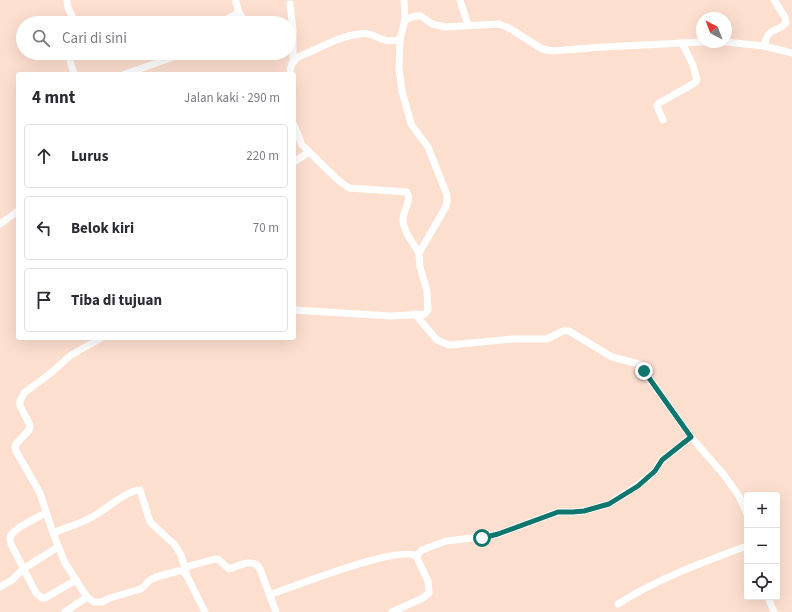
<!DOCTYPE html>
<html lang="id">
<head>
<meta charset="utf-8">
<style>
	:root { --surface:#fff; --page:#f7f7f7; --text:#2b2b33; --muted:#7c7c81; --line:#e1e1e2 }
	body { margin:0; font-family:"Source Sans 3",sans-serif; background:var(--page); color:var(--text) }
	.controls { position:absolute; right:12px; bottom:12px; display:grid; overflow:hidden; border-radius:4px; box-shadow:0 4px 16px #0002 }
	.controls button { width:36px; height:36px; display:grid; place-items:center; padding:0; border:0; border-bottom:1px solid var(--line); background:var(--surface); color:var(--text); font:20px sans-serif }
	.compass { position:absolute; left:696px; top:12px; width:36px; height:36px; border-radius:50%; background:var(--surface); box-shadow:0 4px 16px #0002; rotate:318deg }
	.stop { position:absolute; width:12px; height:12px; margin:-9px; border:3px solid #0f766e; border-radius:50%; background:#fff }
	.stop.end { background:#0f766e; border-color:#fff; box-shadow:0 1px 4px #0008 }
	.list { margin:0; padding:0; list-style:none }
	h2 { display:flex; justify-content:space-between; align-items:center; height:52px; margin:0; padding:0 16px; font-size:17px }
	h2 small { font-size:13px; font-weight:400; color:var(--muted) }
	.list li { display:grid; grid-template-columns:26px 1fr auto; gap:12px; align-items:center; box-sizing:border-box; height:64px; margin:0 8px 8px; padding:0 8px; border:1px solid var(--line); border-radius:4px }
	.list b { display:block; font-size:15px; white-space:nowrap }
	.list em { font-size:13px; font-style:normal; color:var(--muted) }
	.icon { flex:none; width:22px; height:22px; fill:none; stroke:currentColor; stroke-width:2; stroke-linecap:round; stroke-linejoin:round }
	.map { position:relative; flex:none; width:792px; height:612px; overflow:hidden }
	.search { position:absolute; background:var(--surface); box-shadow:0 4px 16px #0002; left:16px; top:16px; width:280px; height:44px; display:flex; align-items:center; gap:10px; box-sizing:border-box; padding:0 14px; border-radius:22px; color:var(--muted); font-size:15px }
	.panel { position:absolute; background:var(--surface); box-shadow:0 4px 16px #0002; left:16px; top:72px; width:280px; height:268px; border-radius:4px }
	.map>svg:first-child { display:block }
	.lines { fill:none; stroke-linecap:round; stroke-linejoin:round }
	.street { stroke:#fff; stroke-width:7 }
	.route { stroke:#0f766e; stroke-width:5 }
</style>
</head>
<body>
<div class="map">
<svg width="792" height="612" viewBox="0 0 792 612">
	<rect width="100%" height="100%" fill="#fddfcf"/>
	<g class="lines">
		<g class="street">
			<polyline points="67,0 68,8 76,23"/>
			<polyline points="460,0 468,25"/>
			<polyline points="236,2 239,13 246,23"/>
			<polyline points="290,4 293,30 293,62"/>
			<polyline points="405,20 415,16 421,16 432,24 446,27 499,24 509,28 542,49 553,51 602,47 704,42"/>
			<polyline points="219,23 239,13"/>
			<polyline points="726,42 764,46 792,53"/>
			<path d="M764,46C769,25 774,35 786,23L785,17L774,0"/>
			<polyline points="68,53 74,74"/>
			<polyline points="125,74 185,53"/>
			<path d="M290,74C290,66 292,62 298,57C317,50 339,36 359,34C378,31 380,46 400,39"/>
			<polyline points="663,120 658,109 657,105 659,103 693,84 697,80 693,65 682,43"/>
			<path d="M294,125L302,145L338,180L349,188L407,192C412,201 403,210 403,219C403,231 413,243 419,253"/>
			<polyline points="294,162 309,152"/>
			<polyline points="0,224 18,211"/>
			<polyline points="294,310 391,316 425,314 428,310 427,291 420,267 419,253 444,210 447,203 447,195 428,147 411,124 402,91 399,68 400,39 405,20 404,0"/>
			<polyline points="415,314 437,340 449,345 513,339 547,339 563,331 569,331 612,357 639,364 691,437 724,475 739,496 745,509 747,515"/>
			<polyline points="101,338 71,355 52,372 24,393 20,401 20,406 30,425 29,430 16,444 15,447 16,451 40,493 53,533 65,563 87,597 94,602 102,602 110,598 141,589 150,580 156,577 178,571 183,571 187,576 205,612"/>
			<path d="M46,513C37,518 17,526 11,535C9,538 10,541 11,544L36,593L42,598H45L76,580"/>
			<path d="M53,533C64,528 77,525 88,519C104,512 124,491 140,490L150,522L175,545L181,555L187,576"/>
			<path d="M186,567L215,559H218L229,569C238,566 254,557 260,569L276,612"/>
			<polyline points="0,587 12,580 23,569 58,547"/>
			<path d="M269,595C293,587 398,545 416,556"/>
			<polyline points="768,597 774,612"/>
			<path d="M618,604C657,579 703,562 747,546"/>
			<polyline points="65,612 87,597"/>
			<polyline points="392,612 423,598 429,593 428,581 416,556 422,550 446,541 482,537 498,534 558,512 573,512 584,511 609,504 638,485 655,471 662,460 691,437"/>
		</g>
	</g>
	<g class="lines">
		<polyline class="route" points="482,538 498,534 558,512 573,512 584,511 609,504 638,486 655,471 662,460 691,437 644,371"/>
	</g>
</svg>
<div class="controls">
<button>+</button>
<button>−</button>
<button><svg class="icon" aria-label="locate" viewBox="0 0 24 24"><circle cx="12" cy="12" r="6"/><path d="M12 2v4M12 18v4M2 12h4M18 12h4"/></svg></button>
</div>
<svg class="compass" viewBox="-18 -18 36 36"><path d="M0-13l5 13h-10z" fill="#e53935"/><path d="M0 13l5-13h-10z" fill="#7c7c81"/></svg>
<div class="stop" style="left:482px;top:538px"></div>
<div class="stop end" style="left:644px;top:371px"></div>
<div class="search"><svg class="icon" aria-label="search" viewBox="0 0 24 24"><circle cx="10" cy="10" r="6"/><path d="M15 15l6 6"/></svg>Cari di sini</div>
<section class="panel">
<h2>4 mnt<small>Jalan kaki · 290 m</small></h2>
<ul class="list">
<li><svg class="icon" aria-label="ahead" viewBox="0 0 24 24"><path d="M12 20V5M6 11l6-6 6 6"/></svg><div><b>Lurus</b></div><em>220 m</em></li>
<li><svg class="icon" aria-label="left" viewBox="0 0 24 24"><path d="M17 20v-9H6M10 6l-5 5 5 5"/></svg><div><b>Belok kiri</b></div><em>70 m</em></li>
<li><svg class="icon" aria-label="arrive" viewBox="0 0 24 24"><path d="M6 21V4h12l-3 4 3 4H6"/></svg><div><b>Tiba di tujuan</b></div></li>
</ul>
</section>
</div>
</body>
</html>
